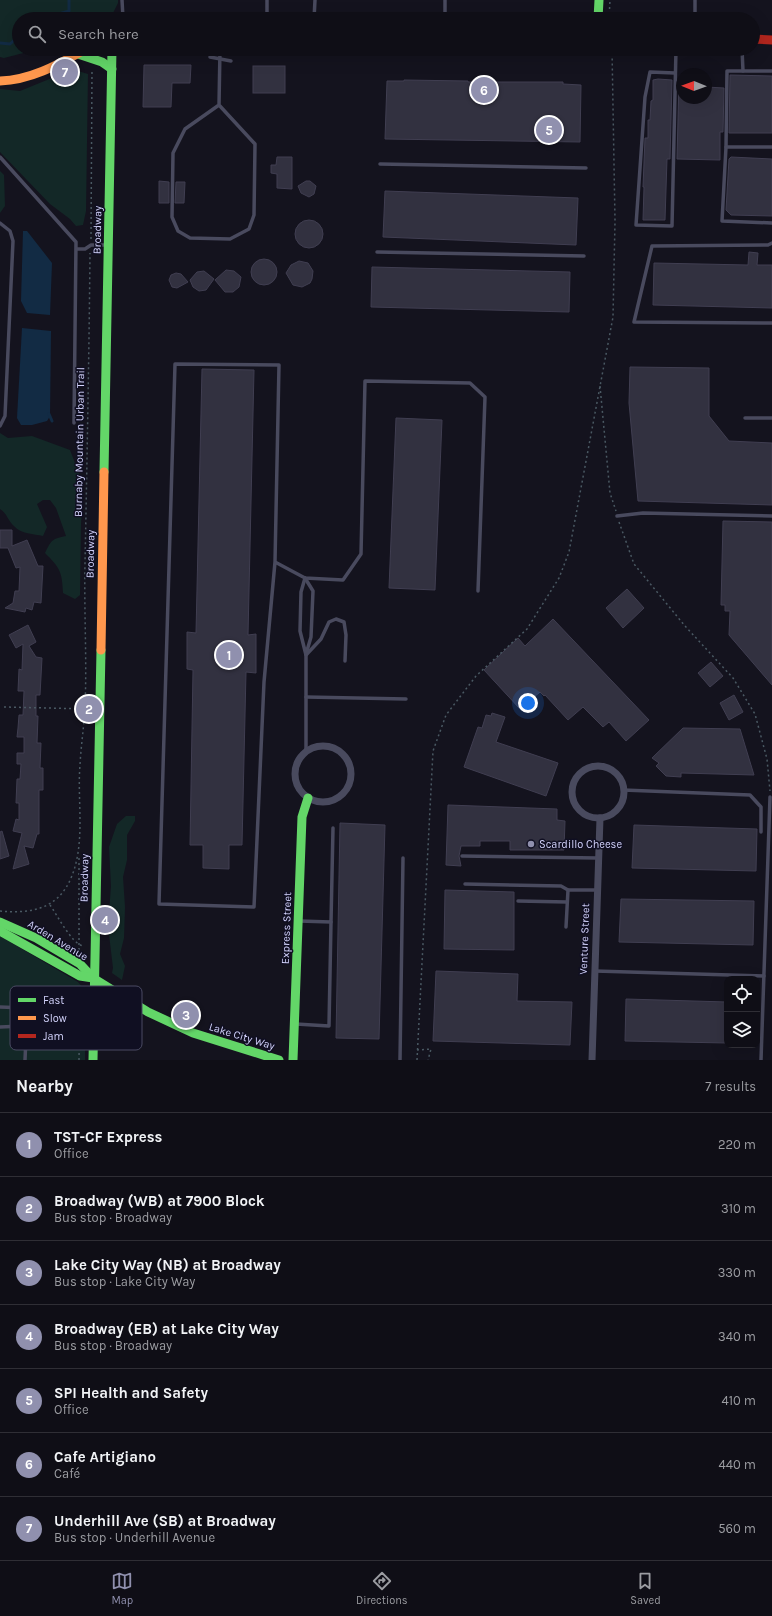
<!DOCTYPE html>
<html lang="en">
<head>
<meta charset="utf-8">
<style>
	:root { --surface:#0f0e16; --page:#18171f; --text:#f1f3f6; --muted:#9b9ca1; --line:#2f2e35; --accent:#9090ae }
	body { margin:0; font-family:Karla,sans-serif; background:var(--page); color:var(--text) }
	.controls { position:absolute; right:12px; bottom:12px; display:grid; overflow:hidden; border-radius:8px; box-shadow:0 4px 16px #0002 }
	.controls button { width:36px; height:36px; display:grid; place-items:center; padding:0; border:0; border-bottom:1px solid var(--line); background:var(--surface); color:var(--text); font:20px sans-serif }
	.compass { position:absolute; left:676px; top:68px; width:36px; height:36px; border-radius:50%; background:var(--surface); box-shadow:0 4px 16px #0002; rotate:271deg }
	.you { position:absolute; left:528px; top:703px; width:14px; height:14px; margin:-10px; border:3px solid #fff; border-radius:50%; background:#1a73e8; box-shadow:0 0 0 6px #1a73e833 }
	.badge { display:grid; place-items:center; width:26px; height:26px; border-radius:50%; background:var(--accent); color:#fff; font-size:13px; font-weight:700 }
	.pin { position:absolute; translate:-50% -50%; border:2px solid #fff; box-shadow:0 1px 4px #0006 }
	.list { margin:0; padding:0; list-style:none }
	h2 { display:flex; justify-content:space-between; align-items:center; height:52px; margin:0; padding:0 16px; font-size:17px }
	h2 small { font-size:13px; font-weight:400; color:var(--muted) }
	.list li { display:grid; grid-template-columns:26px 1fr auto; gap:12px; align-items:center; box-sizing:border-box; height:64px; padding:0 16px; border-top:1px solid var(--line) }
	.list b { display:block; font-size:15px; white-space:nowrap }
	.list p { margin:0; font-size:13px; white-space:nowrap; color:var(--muted) }
	.list em { font-size:13px; font-style:normal; color:var(--muted) }
	.icon { flex:none; width:22px; height:22px; fill:none; stroke:currentColor; stroke-width:2; stroke-linecap:round; stroke-linejoin:round }
	.map { position:relative; flex:none; width:772px; height:1060px; overflow:hidden }
	.search { position:absolute; background:var(--surface); box-shadow:0 4px 16px #0002; left:12px; right:12px; top:12px; height:44px; display:flex; align-items:center; gap:10px; box-sizing:border-box; padding:0 14px; border-radius:22px; color:var(--muted); font-size:15px }
	.sheet { height:500px; background:var(--surface) }
	nav { display:flex; justify-content:space-around; align-items:center; box-sizing:border-box; height:56px; border-top:1px solid var(--line); background:var(--surface); font-size:11px; color:var(--muted) }
	nav a { display:grid; justify-items:center; gap:2px }
	nav .on { color:var(--accent) }
	.map>svg:first-child { display:block }
	.green { fill:#132827 }
	.water { fill:#122b44 }
	.lines { fill:none; stroke-linecap:round; stroke-linejoin:round }
	.stream { stroke:#122b44; stroke-width:3 }
	.building { fill:#323140; stroke:#403e51 }
	.path { stroke:#4a5963; stroke-width:1.5; stroke-dasharray:2 3; stroke-linecap:butt }
	.lane { stroke:#494a5e; stroke-width:3.5 }
	.street { stroke:#494a5e; stroke-width:7 }
	.fast { stroke:#63d668; stroke-width:9 }
	.slow { stroke:#ff974d; stroke-width:9 }
	.jam { stroke:#b3261e; stroke-width:9 }
	.poi-dot { fill:#9090ae; stroke:#100f22; stroke-width:1.5 }
	.labels { text-anchor:middle; stroke-width:3; stroke-linejoin:round; paint-order:stroke }
	.street-label { font-size:11px; fill:#d3d3fc; stroke:#100f22 }
	.poi-label { font-size:11px; fill:#d3d3fc; stroke:#100f22; text-anchor:start }
	.key { fill:#100f22; stroke:#4a4a63; stroke-width:1 }
	.key-label { font-size:11px; fill:#d3d3fc }
</style>
</head>
<body>
<div class="map">
<svg width="772" height="1060" viewBox="0 0 772 1060">
	<rect width="100%" height="100%" fill="#14131e"/>
	<g class="green">
		<polygon points="0,0 118,0 118,3 110,19 19,19 19,49 39,49 4,58 0,57"/>
		<polygon points="69,71 78,71 88,74 86,211 83,225 76,226 70,219 50,204 0,152 0,89 20,91"/>
		<polygon points="0,171 4,175 5,206 0,213"/>
		<path d="M0,433L8,438L32,436L70,450L83,484L81,525L80,595L75,599L63,593C62,571 60,568 45,553C52,539 52,539 66,536L56,508L50,500H43L37,504L47,527L43,536C34,534 21,534 14,526C8,521 7,513 0,509Z"/>
		<polygon points="126,816 135,816 135,821 127,835 127,860 123,877 125,907 124,938 120,954 125,966 122,980 112,973 113,968 108,926 111,886 109,847 117,824"/>
		<polygon points="0,936 78,982 83,988 85,995 85,1060 0,1060"/>
	</g>
	<g class="water">
		<polygon points="23,231 27,231 52,263 50,315 27,313 21,301"/>
		<polygon points="22,328 51,331 50,416 47,421 32,425 21,425 17,418"/>
	</g>
	<g class="lines">
		<g class="stream">
			<polyline points="49,19 49,17 69,11 69,0"/>
			<polyline points="0,43 10,44 19,36"/>
			<polyline points="49,414 52,421"/>
		</g>
	</g>
	<g class="building">
		<polygon points="144,65 191,65 190,83 172,83 171,107 143,107"/>
		<rect x="253" y="66" width="32" height="27"/>
		<polygon points="730,75 772,76 772,133 729,133"/>
		<polygon points="658,79 672,80 670,159 667,159 665,220 643,220 644,187 643,187 645,138 648,138 648,120 650,120 651,101 653,100 653,80"/>
		<polygon points="404,80 468,81 468,82 563,82 563,84 581,85 580,142 385,139 387,81 404,81"/>
		<polygon points="679,80 682,80 682,98 706,98 706,87 724,88 723,132 720,132 720,160 677,159"/>
		<polygon points="277,157 292,157 292,189 277,188 277,174 271,173 271,165 276,165"/>
		<polygon points="731,157 772,159 772,216 731,215 726,210 729,159"/>
		<polygon points="159,181 169,182 169,203 159,203"/>
		<polygon points="306,181 310,181 316,186 314,194 309,197 301,193 298,186"/>
		<polygon points="176,182 185,182 184,203 175,203"/>
		<polygon points="385,191 578,198 576,245 383,237"/>
		<circle cx="309" cy="234" r="14"/>
		<polygon points="749,252 758,253 757,265 772,265 772,308 653,305 654,263 748,265"/>
		<circle cx="264" cy="272" r="13"/>
		<polygon points="299,261 308,263 313,271 312,279 310,283 302,287 293,285 286,273 291,265"/>
		<polygon points="372,267 570,272 569,312 371,307"/>
		<polygon points="226,270 234,271 241,277 239,287 233,292 225,292 215,280"/>
		<polygon points="204,271 214,279 206,290 199,291 193,287 190,280 197,272"/>
		<polygon points="176,273 181,274 188,282 177,288 172,287 169,280 171,275"/>
		<polygon points="630,367 709,368 709,416 729,441 772,443 772,505 638,501 629,403"/>
		<polygon points="202,369 254,370 248,635 256,634 256,673 246,672 242,845 229,845 229,869 203,868 203,845 190,845 193,670 187,669 187,632 196,633"/>
		<polygon points="396,418 442,420 435,590 389,588"/>
		<polygon points="723,521 772,522 772,685 729,635 730,611 725,611 725,605 721,605"/>
		<polygon points="0,530 12,530 12,546 27,540 38,566 43,566 41,603 34,602 32,610 26,608 25,612 5,608 13,603 15,591 19,591 20,567 16,568 8,548 0,548"/>
		<polygon points="627,589 644,608 623,628 606,608"/>
		<polygon points="553,619 649,720 626,741 609,722 603,727 583,707 568,720 545,695 544,696 540,692 520,709 484,670 518,638 525,646"/>
		<polygon points="28,625 36,642 29,646 36,657 42,658 40,695 36,695 36,716 38,716 37,743 41,743 40,768 43,768 43,790 39,790 39,834 37,834 33,848 24,846 29,864 13,869 22,833 13,831 16,819 19,820 19,803 16,803 17,779 20,779 21,764 17,764 17,753 24,753 24,737 17,737 18,728 19,715 23,715 24,691 18,691 19,669 22,670 23,644 16,648 9,635"/>
		<polygon points="711,662 723,676 710,687 698,673"/>
		<polygon points="734,695 743,712 729,720 720,703"/>
		<polygon points="492,713 505,717 496,742 558,763 546,796 464,767 478,727 482,728 486,715 491,716"/>
		<polygon points="683,728 740,729 754,775 681,773 681,777 666,776 656,766 659,763 652,758"/>
		<polygon points="448,805 557,809 557,820 565,821 564,850 510,850 510,841 480,841 480,846 461,846 459,856 461,866 446,865"/>
		<polygon points="340,823 385,825 379,1039 336,1038"/>
		<polygon points="634,825 757,829 756,871 632,868"/>
		<polygon points="2,831 9,856 0,859 0,832"/>
		<polygon points="445,890 514,892 514,950 444,949"/>
		<polygon points="621,899 754,901 753,945 619,942"/>
		<polygon points="436,971 518,974 517,1001 572,1002 570,1045 433,1041"/>
		<polygon points="626,999 727,1002 727,1043 625,1041"/>
	</g>
	<g class="lines">
		<g class="path">
			<polyline points="129,17 261,18"/>
			<polyline points="273,19 307,19"/>
			<polyline points="609,19 610,0"/>
			<polyline points="91,239 92,69"/>
			<polyline points="600,386 610,493 616,511"/>
			<polyline points="619,522 634,564 685,626 733,678 755,714 767,759 770,791"/>
			<polyline points="4,707 89,709"/>
			<polyline points="79,858 79,952"/>
			<path d="M50,905C58,916 71,943 83,946"/>
			<path d="M0,911C31,914 58,909 71,878C86,843 77,801 80,765C81,745 84,727 85,707C87,660 84,612 85,564C87,461 89,357 90,253"/>
			<polyline points="417,1050 431,1049 428,1060"/>
			<polyline points="79,1060 80,986"/>
			<polyline points="417,1060 433,751 446,715 476,676 527,629 559,578 569,552 613,317 615,221 612,49"/>
		</g>
		<g class="lane">
			<polyline points="122,0 123,18"/>
			<polyline points="695,0 695,19"/>
			<polyline points="267,19 267,0"/>
			<polyline points="314,19 315,0"/>
			<polyline points="445,19 445,0"/>
			<polyline points="742,49 743,71"/>
			<polyline points="210,57 231,61"/>
			<polyline points="772,71 727,71 726,147 772,147"/>
			<polyline points="675,73 650,72 645,97 636,225 672,226 676,49"/>
			<polyline points="219,105 185,129 173,153 172,217 178,231 190,238 230,239 249,229 254,215 255,144 219,105 220,49"/>
			<polyline points="726,147 722,221 772,223"/>
			<polyline points="0,157 76,242 74,423"/>
			<polyline points="380,164 586,168"/>
			<polyline points="0,223 10,231 13,241 5,416 0,426"/>
			<polyline points="772,243 768,245 652,246 634,322 772,323"/>
			<polyline points="77,249 85,249 91,245 107,245"/>
			<polyline points="377,252 584,256"/>
			<polyline points="745,418 772,418"/>
			<polyline points="617,516 643,513 772,516"/>
			<polyline points="275,562 264,682 254,907 159,904 175,364 279,365 275,562 305,578 343,580 361,554 365,381 470,383 485,397 478,591"/>
			<polyline points="305,578 301,592 300,631 306,655 306,751"/>
			<polyline points="305,578 313,591 311,637 306,654"/>
			<polyline points="306,655 321,639 329,622 336,619 344,622 346,635 345,661"/>
			<polyline points="306,697 406,699"/>
			<polyline points="623,790 750,795 761,807 761,832"/>
			<polyline points="462,856 598,858"/>
			<polyline points="465,884 561,886 568,890 597,890"/>
			<polyline points="518,901 567,902"/>
			<polyline points="299,921 331,922 333,828"/>
			<polyline points="566,927 568,890"/>
			<polyline points="595,971 764,976"/>
			<polyline points="0,1007 26,1008 23,1026"/>
			<polyline points="296,1024 329,1026 331,922"/>
			<polyline points="0,1027 23,1026 26,1037 25,1060"/>
			<polyline points="400,1060 403,858"/>
			<polyline points="761,1060 770,797"/>
		</g>
		<g class="street">
			<circle cx="323" cy="774" r="28"/>
			<circle cx="598" cy="792" r="26"/>
			<polyline points="592,1060 600,818"/>
		</g>
		<g class="fast">
			<polyline points="598,19 599,0"/>
			<polyline points="78,54 102,62 112,69"/>
			<polyline points="104,472 112,49"/>
			<polyline points="0,922 36,938 80,964 93,978 148,1012 193,1033 279,1060"/>
			<polyline points="0,931 80,976 93,978"/>
			<polyline points="93,1020 109,1010 133,1003"/>
			<polyline points="93,1060 101,650"/>
			<polyline points="293,1060 302,817 308,798"/>
		</g>
		<g class="slow">
			<path d="M0,81C32,80 59,64 86,49"/>
			<polyline points="101,650 104,472"/>
		</g>
		<polyline class="jam" points="753,39 772,40"/>
	</g>
	<circle class="poi-dot" cx="531" cy="844" r="4"/>
	<g class="labels">
		<g class="street-label">
			<text transform="translate(97 230) rotate(-89)" y="4">Broadway</text>
			<text transform="translate(79 442) rotate(-89)" y="4">Burnaby Mountain Urban Trail</text>
			<text transform="translate(90 554) rotate(-89)" y="4">Broadway</text>
			<text transform="translate(84 878) rotate(-89)" y="4">Broadway</text>
			<text transform="translate(286 928) rotate(-88)" y="4">Express Street</text>
			<text transform="translate(584 939) rotate(-88)" y="4">Venture Street</text>
			<text transform="translate(58 940) rotate(31)" y="4">Arden Avenue</text>
			<text transform="translate(242 1036) rotate(17)" y="4">Lake City Way</text>
		</g>
		<g class="poi-label">
			<text x="539" y="848">Scardillo Cheese</text>
		</g>
	</g>
	<rect x="10" y="986" width="132" height="64" rx="6" class="key"/>
	<rect x="18" y="998" width="18" height="4" fill="#63d668"/>
	<rect x="18" y="1016" width="18" height="4" fill="#ff974d"/>
	<rect x="18" y="1034" width="18" height="4" fill="#b3261e"/>
	<g class="key-label">
		<text x="43" y="1004">Fast</text>
		<text x="43" y="1022">Slow</text>
		<text x="43" y="1040">Jam</text>
	</g>
</svg>
<div class="controls">
<button><svg class="icon" aria-label="locate" viewBox="0 0 24 24"><circle cx="12" cy="12" r="6"/><path d="M12 2v4M12 18v4M2 12h4M18 12h4"/></svg></button>
<button><svg class="icon" aria-label="layers" viewBox="0 0 24 24"><path d="M12 4l9 5-9 5-9-5zM3 14l9 5 9-5"/></svg></button>
</div>
<svg class="compass" viewBox="-18 -18 36 36"><path d="M0-13l5 13h-10z" fill="#e53935"/><path d="M0 13l5-13h-10z" fill="#9b9ca1"/></svg>
<div class="you"></div>
<div class="pin badge" style="left:229px;top:655px">1</div>
<div class="pin badge" style="left:89px;top:709px">2</div>
<div class="pin badge" style="left:186px;top:1015px">3</div>
<div class="pin badge" style="left:105px;top:920px">4</div>
<div class="pin badge" style="left:549px;top:130px">5</div>
<div class="pin badge" style="left:484px;top:90px">6</div>
<div class="pin badge" style="left:65px;top:72px">7</div>
<div class="search"><svg class="icon" aria-label="search" viewBox="0 0 24 24"><circle cx="10" cy="10" r="6"/><path d="M15 15l6 6"/></svg>Search here</div>
</div>
<section class="sheet">
<h2>Nearby<small>7 results</small></h2>
<ul class="list">
<li><span class="badge">1</span><div><b>TST-CF Express</b><p>Office</p></div><em>220 m</em></li>
<li><span class="badge">2</span><div><b>Broadway (WB) at 7900 Block</b><p>Bus stop · Broadway</p></div><em>310 m</em></li>
<li><span class="badge">3</span><div><b>Lake City Way (NB) at Broadway</b><p>Bus stop · Lake City Way</p></div><em>330 m</em></li>
<li><span class="badge">4</span><div><b>Broadway (EB) at Lake City Way</b><p>Bus stop · Broadway</p></div><em>340 m</em></li>
<li><span class="badge">5</span><div><b>SPI Health and Safety</b><p>Office</p></div><em>410 m</em></li>
<li><span class="badge">6</span><div><b>Cafe Artigiano</b><p>Café</p></div><em>440 m</em></li>
<li><span class="badge">7</span><div><b>Underhill Ave (SB) at Broadway</b><p>Bus stop · Underhill Avenue</p></div><em>560 m</em></li>
</ul>
</section>
<nav>
<a class="on"><svg class="icon" aria-label="map" viewBox="0 0 24 24"><path d="M3 6l6-2 6 2 6-2v14l-6 2-6-2-6 2zM9 4v14M15 6v14"/></svg>Map</a>
<a><svg class="icon" aria-label="directions" viewBox="0 0 24 24"><path d="M12 3l9 9-9 9-9-9zM9 14v-3h6M13 9l2 2-2 2"/></svg>Directions</a>
<a><svg class="icon" aria-label="saved" viewBox="0 0 24 24"><path d="M7 4h10v16l-5-4-5 4z"/></svg>Saved</a>
</nav>
</body>
</html>
